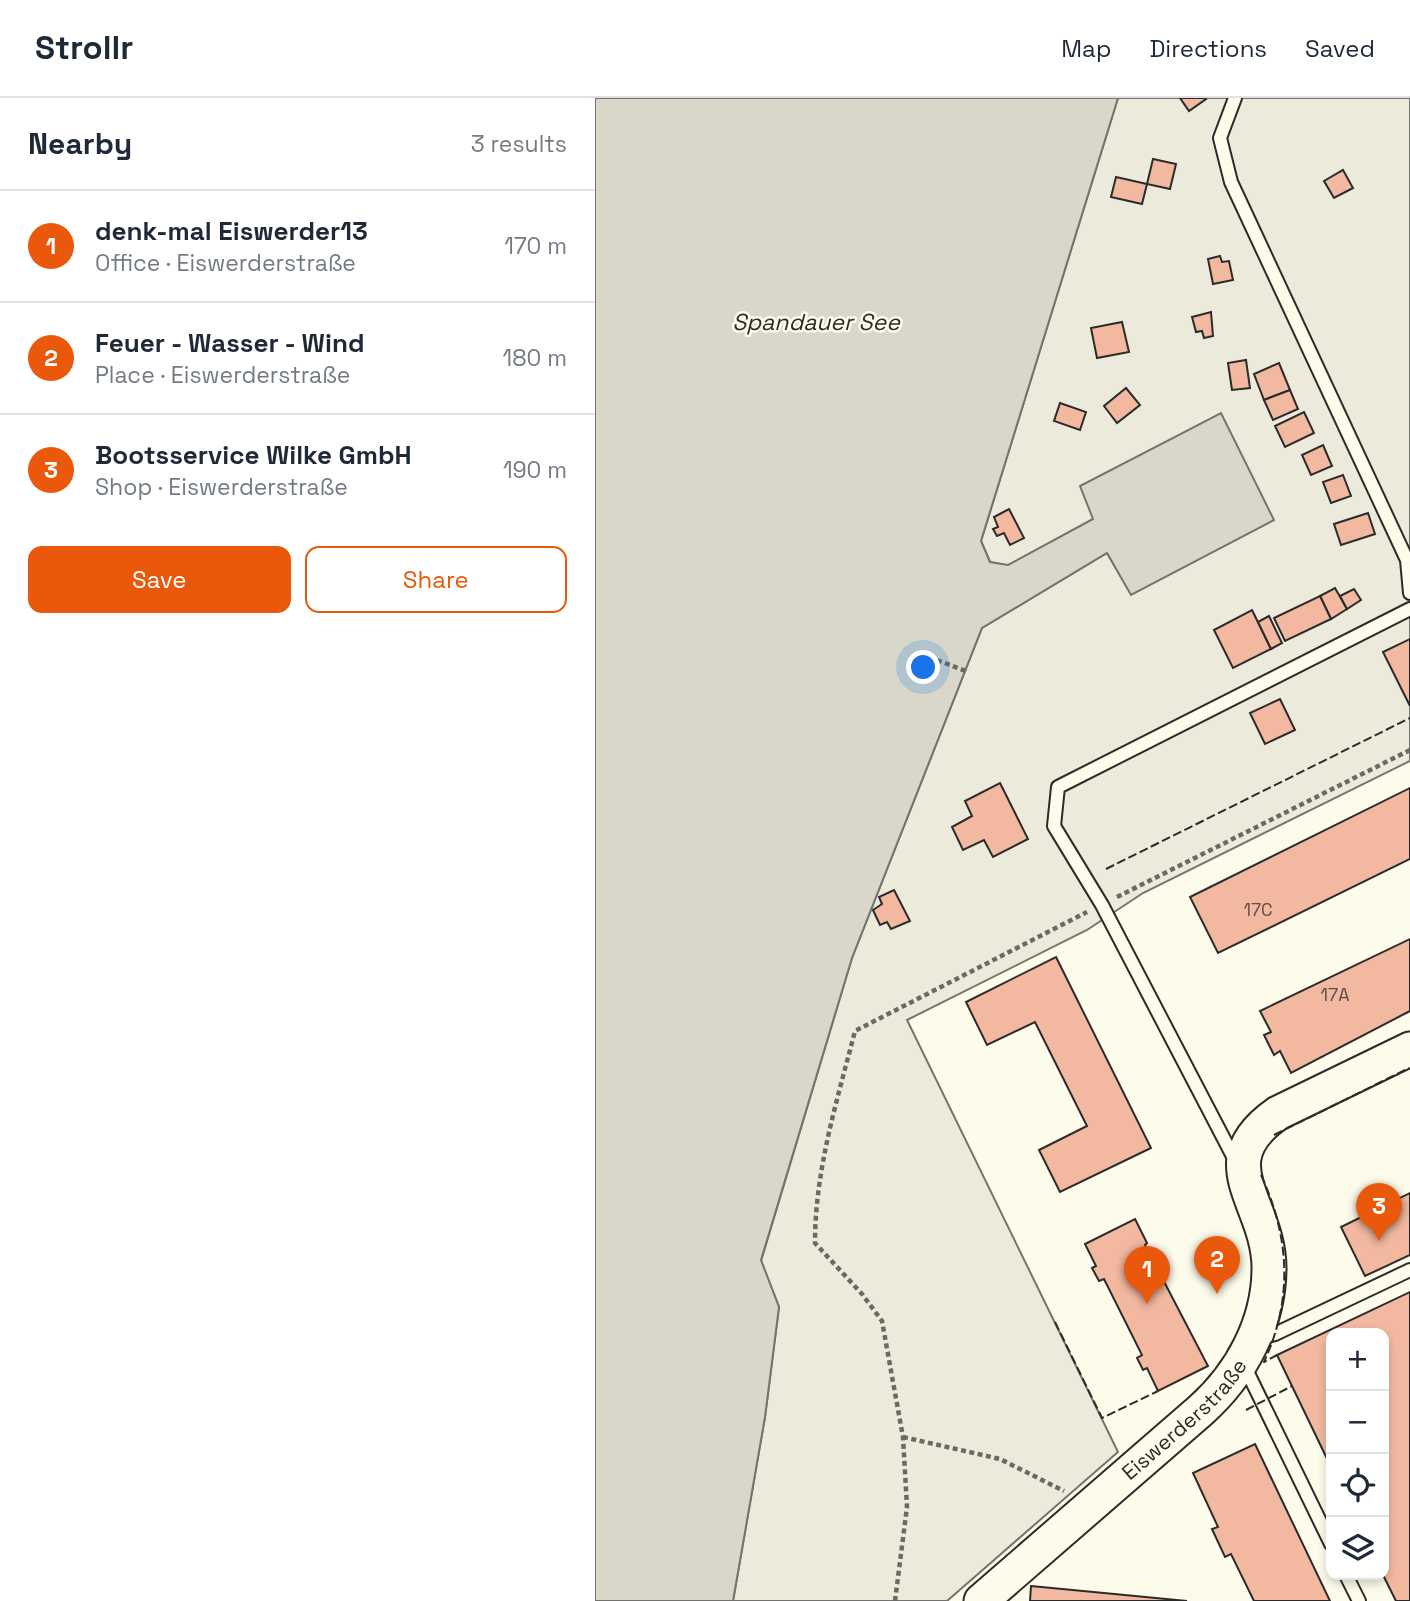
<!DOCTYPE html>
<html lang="en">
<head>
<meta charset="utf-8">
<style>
	:root { --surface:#fff; --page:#f2f2f3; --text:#1f2937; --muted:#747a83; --line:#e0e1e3; --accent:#ea580c }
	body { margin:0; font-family:"Space Grotesk",sans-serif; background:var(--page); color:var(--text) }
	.controls { position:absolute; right:21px; bottom:21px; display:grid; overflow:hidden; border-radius:14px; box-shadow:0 4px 10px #0003 }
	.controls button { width:63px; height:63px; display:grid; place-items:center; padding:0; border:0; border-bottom:2px solid var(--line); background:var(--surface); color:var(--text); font:35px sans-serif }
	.you { position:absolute; left:329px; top:570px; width:24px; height:24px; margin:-18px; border:5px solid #fff; border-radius:50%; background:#1a73e8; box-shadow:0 0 0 10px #1a73e833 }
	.badge { display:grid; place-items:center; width:46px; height:46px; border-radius:50%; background:var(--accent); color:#fff; font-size:23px; font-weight:700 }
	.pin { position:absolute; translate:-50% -58px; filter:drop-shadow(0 2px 4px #0008) }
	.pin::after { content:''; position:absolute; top:37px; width:24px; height:21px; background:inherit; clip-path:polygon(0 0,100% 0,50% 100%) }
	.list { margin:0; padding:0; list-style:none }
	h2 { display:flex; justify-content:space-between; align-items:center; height:91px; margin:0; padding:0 28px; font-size:30px }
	h2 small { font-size:23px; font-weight:400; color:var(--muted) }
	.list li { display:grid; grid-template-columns:46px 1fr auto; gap:21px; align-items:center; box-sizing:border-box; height:112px; padding:0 28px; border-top:2px solid var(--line) }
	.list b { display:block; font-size:26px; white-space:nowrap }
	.list p { margin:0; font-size:23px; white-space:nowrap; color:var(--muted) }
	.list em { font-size:23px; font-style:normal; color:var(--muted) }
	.actions { display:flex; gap:14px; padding:21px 28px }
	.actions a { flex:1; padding:16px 0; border:2px solid var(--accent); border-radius:14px; text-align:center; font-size:24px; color:var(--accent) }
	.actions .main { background:var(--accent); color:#fff }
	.icon { flex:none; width:38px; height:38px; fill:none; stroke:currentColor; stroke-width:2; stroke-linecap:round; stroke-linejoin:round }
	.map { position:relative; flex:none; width:815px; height:1503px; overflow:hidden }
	header { display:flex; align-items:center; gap:42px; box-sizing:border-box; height:98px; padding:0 35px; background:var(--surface); border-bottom:2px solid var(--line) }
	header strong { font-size:33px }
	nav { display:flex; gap:38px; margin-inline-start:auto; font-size:24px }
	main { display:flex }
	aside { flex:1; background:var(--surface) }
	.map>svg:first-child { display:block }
	.green { fill:#ecebdb; stroke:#74746e; stroke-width:2 }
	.water { fill:#d8d7c9; stroke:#74746e; stroke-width:2 }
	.building { fill:#f2b8a0; stroke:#2b2b2b; stroke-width:2 }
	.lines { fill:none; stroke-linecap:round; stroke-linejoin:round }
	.lane-casing { stroke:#2b2b2b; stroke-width:16 }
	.secondary-casing { stroke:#2b2b2b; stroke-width:37 }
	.path { stroke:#6a6964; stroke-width:4.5; stroke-dasharray:5 3.5; stroke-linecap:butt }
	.lane { stroke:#fdfbea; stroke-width:12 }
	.secondary { stroke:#fdfbea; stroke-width:33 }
	.fence { stroke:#2b2b2b; stroke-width:2; stroke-dasharray:9 3.5; stroke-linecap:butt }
	.labels { text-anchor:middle; stroke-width:5; stroke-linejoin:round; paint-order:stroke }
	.number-label { font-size:18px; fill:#5d4e48 }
	.street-label { font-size:21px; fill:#2b2b2b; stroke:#fdfbea }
	.water-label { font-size:23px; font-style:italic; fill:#2b2b2b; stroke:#fdfbea }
</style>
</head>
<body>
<header>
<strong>Strollr</strong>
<nav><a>Map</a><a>Directions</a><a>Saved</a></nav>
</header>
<main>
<aside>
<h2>Nearby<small>3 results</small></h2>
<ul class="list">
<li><span class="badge">1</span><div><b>denk-mal Eiswerder13</b><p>Office · Eiswerderstraße</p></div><em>170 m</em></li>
<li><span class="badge">2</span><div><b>Feuer - Wasser - Wind</b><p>Place · Eiswerderstraße</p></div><em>180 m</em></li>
<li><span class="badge">3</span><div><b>Bootsservice Wilke GmbH</b><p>Shop · Eiswerderstraße</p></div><em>190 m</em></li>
</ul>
<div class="actions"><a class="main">Save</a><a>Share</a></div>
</aside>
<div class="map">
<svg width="815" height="1503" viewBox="0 0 815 1503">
	<rect width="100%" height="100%" fill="#fdfbea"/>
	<polygon class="green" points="523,0 815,0 815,663 548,795 492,832 312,922 523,1354 352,1503 138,1503 170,1319 184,1209 166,1163 257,860 387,530 512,455 536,496 486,389 499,421 413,468 395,464 386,443"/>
	<polygon class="water" points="0,0 523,0 386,443 395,464 413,467 498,421 485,388 626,315 679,422 536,497 512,455 387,530 257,860 166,1162 184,1209 170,1319 138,1503 0,1503"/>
	<g class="building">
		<polygon points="585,0 610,0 611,1 594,13"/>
		<polygon points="558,61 581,66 575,91 552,86"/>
		<polygon points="748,72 758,90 739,100 729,83"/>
		<polygon points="521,79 552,86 547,106 516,99"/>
		<polygon points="625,158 627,164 634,163 638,182 618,186 613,161"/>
		<polygon points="616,214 618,238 609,240 607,233 601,234 597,219"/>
		<polygon points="527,224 534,254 502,260 496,230"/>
		<polygon points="651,262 655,290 637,292 633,265"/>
		<polygon points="684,265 695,292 669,302 659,276"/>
		<polygon points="531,290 545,307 522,325 509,308"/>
		<polygon points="695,292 703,311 678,322 669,302"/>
		<polygon points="465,305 491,314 485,332 459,323"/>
		<polygon points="709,314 719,335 690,349 680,328"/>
		<polygon points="728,347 737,368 716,377 707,357"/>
		<polygon points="748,377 756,398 736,405 728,384"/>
		<polygon points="414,411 429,440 415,447 409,435 402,438 398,431 403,429 399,419"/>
		<polygon points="773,415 780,436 746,447 739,426"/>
		<polygon points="740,490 752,511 736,521 725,498"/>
		<polygon points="759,491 766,502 752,511 745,498"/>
		<polygon points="725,498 736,521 690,543 679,520"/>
		<polygon points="657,512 676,551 638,570 619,532"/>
		<polygon points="674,518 687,545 676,551 663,524"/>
		<polygon points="815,541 815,608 788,554"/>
		<polygon points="685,601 700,632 670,646 655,615"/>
		<polygon points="405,685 433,741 398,759 389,742 368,752 357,729 377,718 370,703"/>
		<polygon points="815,690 815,761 623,855 595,799"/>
		<polygon points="299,792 315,823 296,831 292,824 285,827 278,812 287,806 284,799"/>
		<polygon points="815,841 815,913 696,975 685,953 679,957 669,937 676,934 665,913"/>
		<polygon points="461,859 556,1050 465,1094 444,1052 492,1028 440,924 392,947 371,904"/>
		<polygon points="815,1095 815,1157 770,1178 746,1129"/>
		<polygon points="540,1121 552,1145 550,1147 613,1268 563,1293 552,1270 548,1272 542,1260 547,1257 509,1181 504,1183 497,1170 501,1168 490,1146"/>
		<polygon points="815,1194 815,1503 801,1503 788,1477 789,1235 736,1235 736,1369 682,1257"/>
		<polygon points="660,1346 735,1503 659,1503 636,1456 630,1459 617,1431 623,1429 598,1375"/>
		<polygon points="436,1488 592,1503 435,1503"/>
	</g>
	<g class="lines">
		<defs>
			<g id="lane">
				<polyline points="640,0 625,40 636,84 812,462 815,495"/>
				<polyline points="642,1066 507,807 459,728 463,689 815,511"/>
				<polyline points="662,1241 680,1236 815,1172"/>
				<polyline points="649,1267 736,1446"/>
				<polyline points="751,1477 764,1503"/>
			</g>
			<g id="secondary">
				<path id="s1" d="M386,1503L606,1312C646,1276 674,1225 674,1170C674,1104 611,1065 683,1015L815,951"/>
			</g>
		</defs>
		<use href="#lane" class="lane-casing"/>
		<use href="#secondary" class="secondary-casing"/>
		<g class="path">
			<polyline points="334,559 371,573"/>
			<polyline points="522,799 815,652"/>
			<polyline points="308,1339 405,1361 469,1393"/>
			<path d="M300,1503L312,1409L308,1339L287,1223L267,1196L220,1145C220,1072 242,1003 260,933L492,814"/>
		</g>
		<use href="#lane" class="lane"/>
		<use href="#secondary" class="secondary"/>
		<g class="fence">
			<polyline points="511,771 815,620"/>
			<polyline points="679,1037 814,970"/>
			<path d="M666,1077C695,1140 698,1201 669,1264L682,1257"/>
			<polyline points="460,1224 507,1320 563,1293"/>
			<polyline points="651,1312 697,1288"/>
		</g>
	</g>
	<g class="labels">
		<g class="number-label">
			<text x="663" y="818">17C</text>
			<text x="740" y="903">17A</text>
		</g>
		<g class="street-label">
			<text dy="7" stroke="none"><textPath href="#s1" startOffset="273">Eiswerderstraße</textPath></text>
		</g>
		<g class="water-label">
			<text x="221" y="232">Spandauer See</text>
		</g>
	</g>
</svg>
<div class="controls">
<button>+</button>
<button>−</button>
<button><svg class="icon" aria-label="locate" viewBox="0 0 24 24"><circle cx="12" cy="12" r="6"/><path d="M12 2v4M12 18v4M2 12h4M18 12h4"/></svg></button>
<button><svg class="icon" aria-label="layers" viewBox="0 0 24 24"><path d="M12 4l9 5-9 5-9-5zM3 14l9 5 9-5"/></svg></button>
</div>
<div class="you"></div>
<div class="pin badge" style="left:552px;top:1206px">1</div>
<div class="pin badge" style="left:622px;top:1196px">2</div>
<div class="pin badge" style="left:784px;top:1143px">3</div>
</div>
</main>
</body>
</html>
